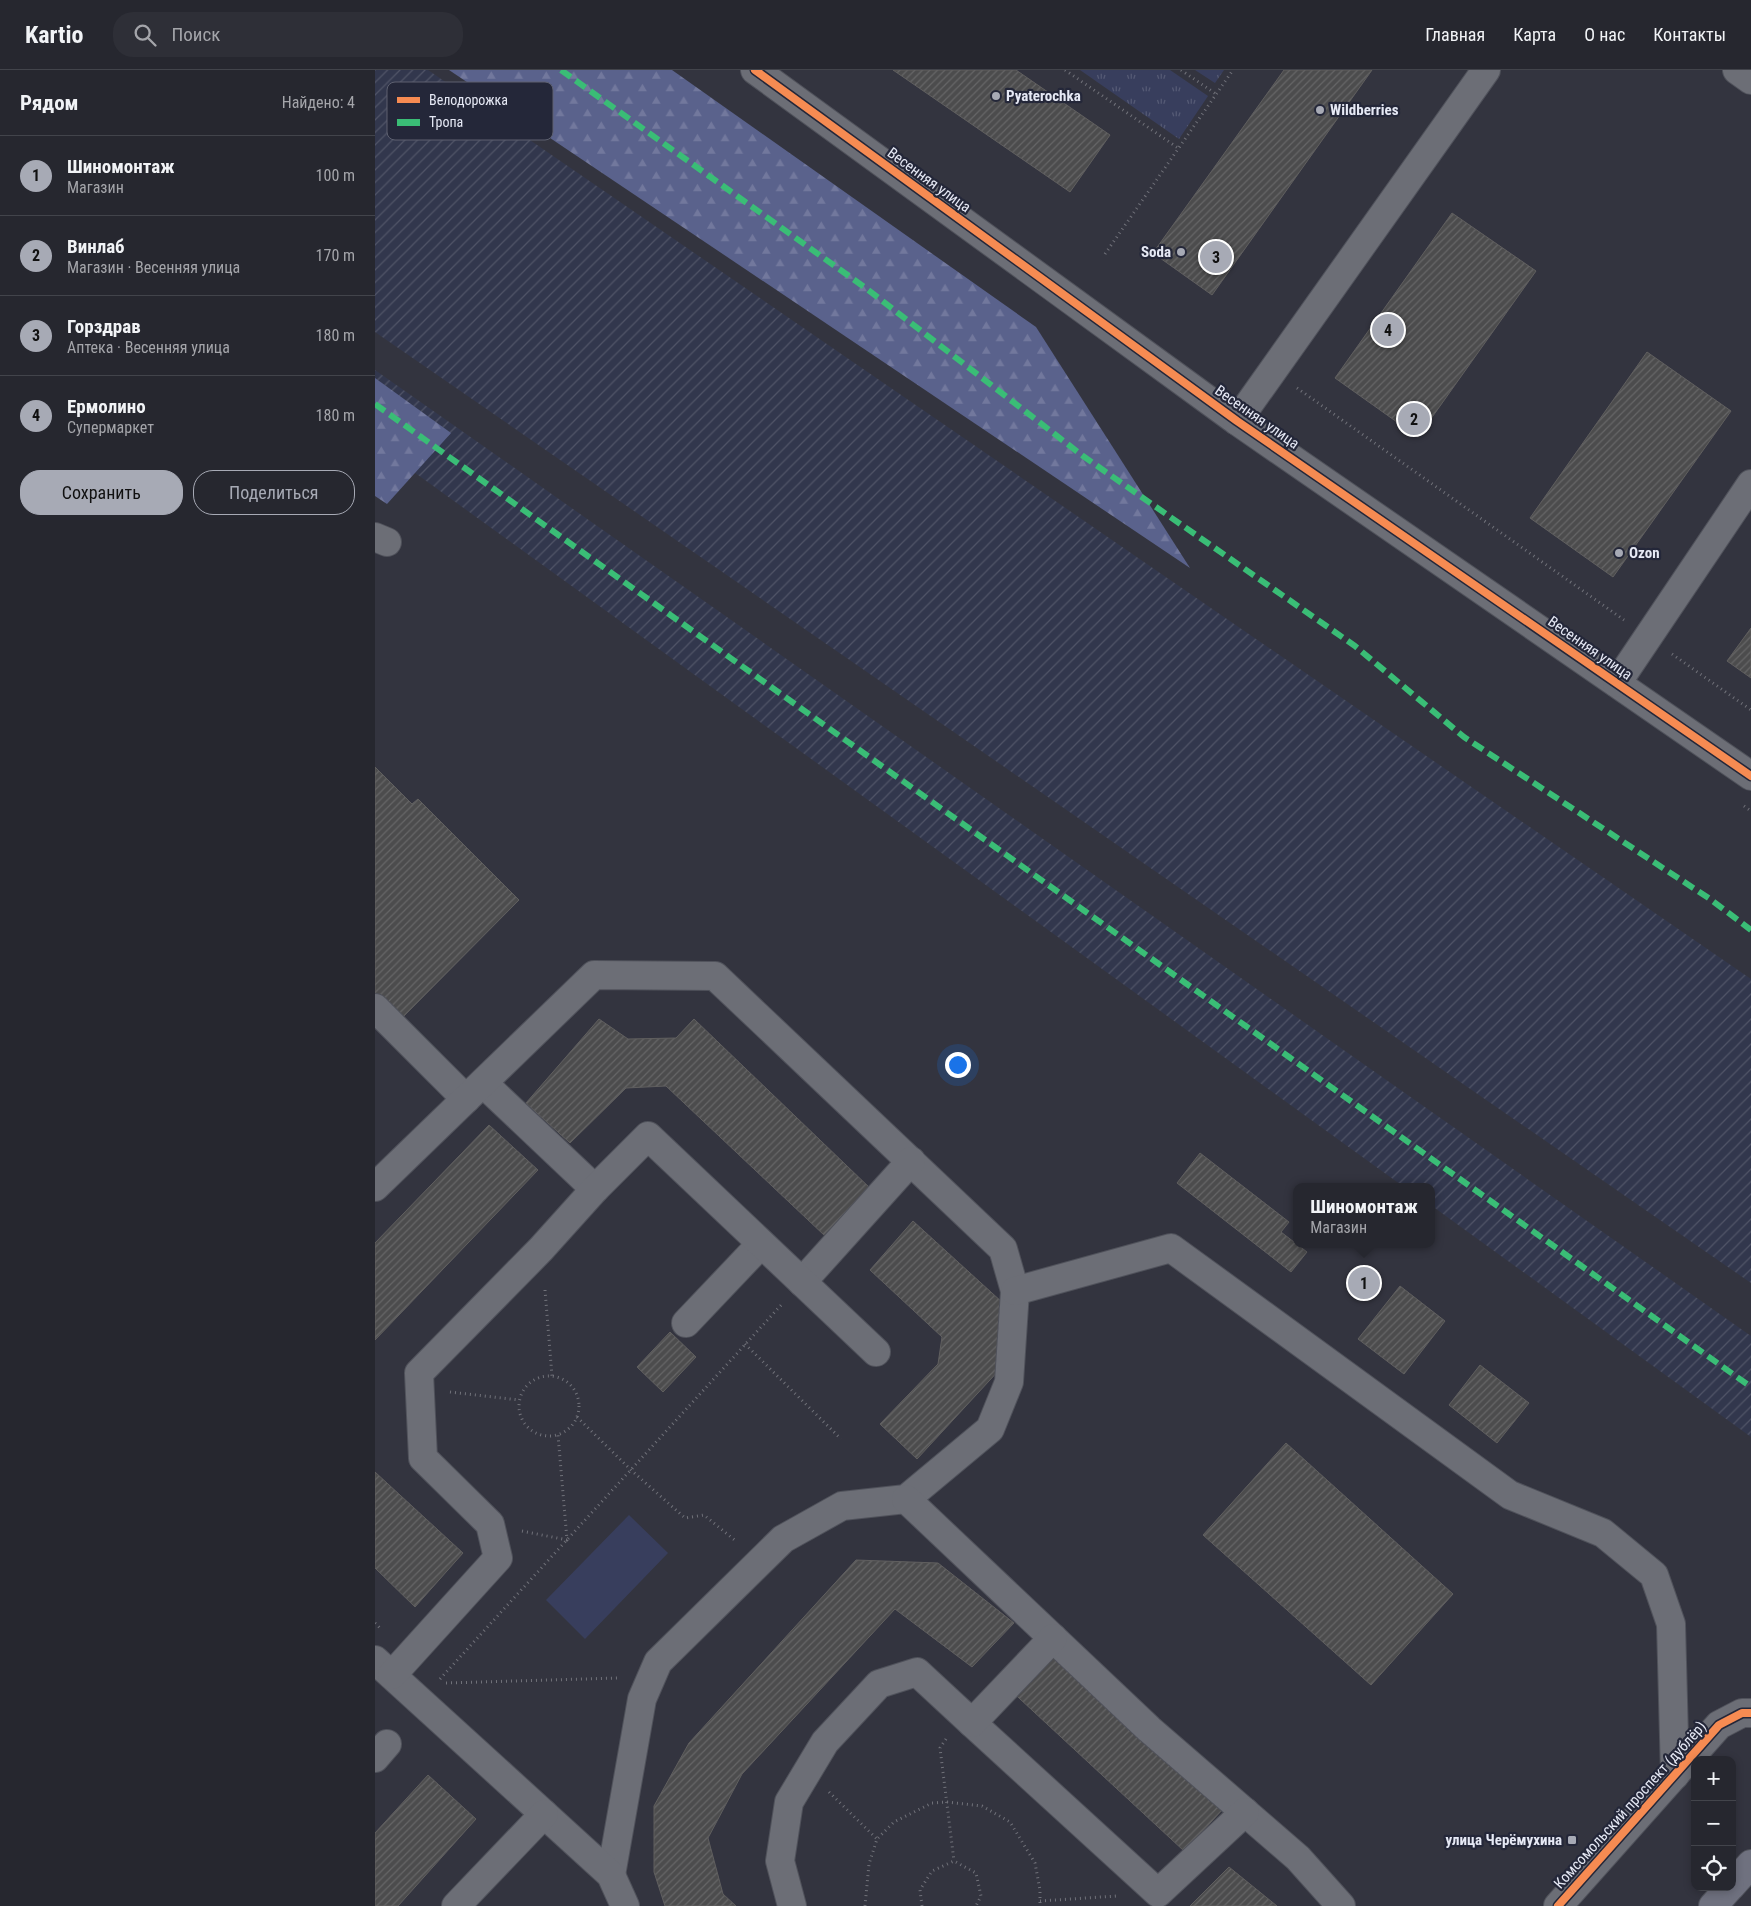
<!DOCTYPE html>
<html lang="ru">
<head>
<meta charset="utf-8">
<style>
	:root { --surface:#26272f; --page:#2e2f37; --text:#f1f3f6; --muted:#a4a5aa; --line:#42444b; --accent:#a7aab5 }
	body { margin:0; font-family:"Roboto Condensed",sans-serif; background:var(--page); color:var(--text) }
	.controls { position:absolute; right:15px; bottom:15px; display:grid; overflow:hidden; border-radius:10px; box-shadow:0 2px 8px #0003 }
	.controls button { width:45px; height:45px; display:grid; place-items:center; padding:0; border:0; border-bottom:1px solid var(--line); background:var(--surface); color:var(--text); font:25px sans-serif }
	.you { position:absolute; left:582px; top:994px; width:18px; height:18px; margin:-12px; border:4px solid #fff; border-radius:50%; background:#1a73e8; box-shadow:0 0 0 8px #1a73e833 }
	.badge { display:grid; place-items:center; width:32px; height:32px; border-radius:50%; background:var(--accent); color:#111; font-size:16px; font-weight:700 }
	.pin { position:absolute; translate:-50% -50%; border:2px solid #fff; box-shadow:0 1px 5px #0006 }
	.popup { position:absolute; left:918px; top:1113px; width:142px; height:65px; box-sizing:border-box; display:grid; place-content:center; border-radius:10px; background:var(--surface); filter:drop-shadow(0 1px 4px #0005); font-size:16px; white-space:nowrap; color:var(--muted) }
	.popup b { font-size:19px; color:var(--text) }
	.popup::after { content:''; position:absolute; left:50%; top:100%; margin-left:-10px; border:10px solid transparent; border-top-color:var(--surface) }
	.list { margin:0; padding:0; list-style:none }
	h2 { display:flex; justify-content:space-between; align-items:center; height:65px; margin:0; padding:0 20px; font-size:21px }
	h2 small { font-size:16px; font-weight:400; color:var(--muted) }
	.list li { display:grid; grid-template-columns:32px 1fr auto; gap:15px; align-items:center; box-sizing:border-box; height:80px; padding:0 20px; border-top:1px solid var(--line) }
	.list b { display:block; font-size:19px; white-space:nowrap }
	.list p { margin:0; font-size:16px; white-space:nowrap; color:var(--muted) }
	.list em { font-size:16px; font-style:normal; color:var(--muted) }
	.actions { display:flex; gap:10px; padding:15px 20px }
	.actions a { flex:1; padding:11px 0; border:1px solid var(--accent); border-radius:20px; text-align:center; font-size:18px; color:var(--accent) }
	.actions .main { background:var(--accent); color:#111 }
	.icon { flex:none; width:28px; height:28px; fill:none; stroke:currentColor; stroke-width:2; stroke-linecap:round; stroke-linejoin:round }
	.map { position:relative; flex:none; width:1376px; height:1836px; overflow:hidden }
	header { display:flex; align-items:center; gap:30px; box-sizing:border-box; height:70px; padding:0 25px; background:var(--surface); border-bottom:1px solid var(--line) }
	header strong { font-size:24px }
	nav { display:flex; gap:28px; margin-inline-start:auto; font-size:18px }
	.search { width:350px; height:45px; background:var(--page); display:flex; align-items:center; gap:12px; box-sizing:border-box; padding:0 18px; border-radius:20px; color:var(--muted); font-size:19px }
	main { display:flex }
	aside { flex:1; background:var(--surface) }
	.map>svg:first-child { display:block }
	.industrial { fill:url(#industrial-furrows) }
	.grass { fill:url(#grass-tufts) }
	.forest { fill:url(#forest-firs) }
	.garden { fill:#383e5d }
	.building { fill:url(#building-hatch); stroke:#605f5f }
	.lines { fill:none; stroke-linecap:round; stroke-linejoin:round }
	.minor-casing { stroke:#50525b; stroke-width:30 }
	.major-casing { stroke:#50525b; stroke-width:30 }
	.path { stroke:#71727a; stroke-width:3; stroke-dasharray:1 4; stroke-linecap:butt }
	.minor { stroke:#6c6e76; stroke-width:28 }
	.major { stroke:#6f717f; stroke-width:28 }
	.quiet { stroke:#3abd76; stroke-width:6; stroke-dasharray:12 6; stroke-linecap:butt }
	.cycleway-casing { stroke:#242739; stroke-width:11 }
	.cycleway { stroke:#f68b52; stroke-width:8 }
	.poi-dot { fill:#a7aab5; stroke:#242739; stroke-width:2 }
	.labels { text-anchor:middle; stroke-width:4.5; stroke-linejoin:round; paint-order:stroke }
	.poi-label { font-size:15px; font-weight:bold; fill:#e6e9f5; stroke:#242739; text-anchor:start }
	.street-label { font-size:15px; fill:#e6e9f5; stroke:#242739 }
	.key { fill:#242739; stroke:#5e6171; stroke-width:1 }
	.key-label { font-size:14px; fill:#e6e9f5 }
</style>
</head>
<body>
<header>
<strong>Kartio</strong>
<div class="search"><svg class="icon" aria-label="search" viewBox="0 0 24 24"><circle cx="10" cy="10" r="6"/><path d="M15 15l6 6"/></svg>Поиск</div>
<nav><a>Главная</a><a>Карта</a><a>О нас</a><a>Контакты</a></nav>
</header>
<main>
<aside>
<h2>Рядом<small>Найдено: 4</small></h2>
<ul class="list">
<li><span class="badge">1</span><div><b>Шиномонтаж</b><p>Магазин</p></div><em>100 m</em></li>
<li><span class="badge">2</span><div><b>Винлаб</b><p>Магазин · Весенняя улица</p></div><em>170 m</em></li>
<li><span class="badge">3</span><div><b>Горздрав</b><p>Аптека · Весенняя улица</p></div><em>180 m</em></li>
<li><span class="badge">4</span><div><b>Ермолино</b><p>Супермаркет</p></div><em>180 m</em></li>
</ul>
<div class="actions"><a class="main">Сохранить</a><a>Поделиться</a></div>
</aside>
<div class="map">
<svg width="1376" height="1836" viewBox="0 0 1376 1836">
	<defs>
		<pattern id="industrial-furrows" width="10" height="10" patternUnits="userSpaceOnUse" patternTransform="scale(1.25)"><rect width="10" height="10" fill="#32374d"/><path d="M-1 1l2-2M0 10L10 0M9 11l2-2" fill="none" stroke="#505467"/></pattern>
		<pattern id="grass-tufts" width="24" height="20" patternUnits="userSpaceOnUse" patternTransform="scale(1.25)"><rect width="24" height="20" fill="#383e5d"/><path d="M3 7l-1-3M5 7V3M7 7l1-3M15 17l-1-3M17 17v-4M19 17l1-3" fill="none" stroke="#555a75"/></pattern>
		<pattern id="forest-firs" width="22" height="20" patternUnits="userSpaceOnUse" patternTransform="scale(1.25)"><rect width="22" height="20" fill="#5a628c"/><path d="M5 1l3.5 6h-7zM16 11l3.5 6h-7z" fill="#72789d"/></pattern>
		<pattern id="building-hatch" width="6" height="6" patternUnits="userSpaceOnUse" patternTransform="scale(1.25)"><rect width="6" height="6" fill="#4c4c4d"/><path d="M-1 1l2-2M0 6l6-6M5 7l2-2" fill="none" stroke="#666667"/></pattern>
	</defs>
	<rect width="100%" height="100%" fill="#33343f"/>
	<g class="industrial">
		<polygon points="0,0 53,0 1376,909 1376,1213 0,262"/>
		<polygon points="0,300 1376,1266 1376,1367 1057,1136 1056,1117 1029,1117 0,374"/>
	</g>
	<g class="grass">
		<polygon points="705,0 795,0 833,26 804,69"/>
		<polygon points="820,0 849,0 840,13"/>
	</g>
	<g class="forest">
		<polygon points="74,0 297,0 661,257 815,498"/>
		<polygon points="0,308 76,363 12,434 0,426"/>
	</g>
	<polygon class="garden" points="254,1445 293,1483 210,1569 171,1530"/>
	<g class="building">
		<polygon points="518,0 641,0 735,65 695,122"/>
		<polygon points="909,0 997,0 837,225 778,183"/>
		<polygon points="1077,143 1161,201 1043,367 960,308"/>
		<polygon points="1272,282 1356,341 1238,507 1155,448"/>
		<polygon points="1376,558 1376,608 1352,591"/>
		<polygon points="0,697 37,734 43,729 144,830 19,956 0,937"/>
		<polygon points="224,949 253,969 301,968 319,949 496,1119 450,1166 291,1016 251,1018 195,1073 151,1033"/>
		<polygon points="114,1055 163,1100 0,1270 0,1173"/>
		<polygon points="825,1083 914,1152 906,1162 932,1182 916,1202 802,1113"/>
		<polygon points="538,1151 628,1233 626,1298 542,1389 505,1354 563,1294 567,1267 495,1200"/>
		<polygon points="1025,1216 1070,1251 1029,1304 983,1269"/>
		<polygon points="295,1262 321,1287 288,1322 262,1297"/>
		<polygon points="1105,1295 1154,1333 1122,1373 1074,1335"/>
		<polygon points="911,1373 1078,1524 996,1615 828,1465"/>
		<polygon points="0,1402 88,1483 40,1537 0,1498"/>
		<polygon points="481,1490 563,1493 639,1553 597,1597 520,1539 367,1704 333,1768 348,1824 361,1836 290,1836 279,1802 279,1736 314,1673"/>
		<polygon points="671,1573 849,1738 809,1781 631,1616"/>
		<polygon points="53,1705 101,1749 23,1836 0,1836 0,1763"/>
		<polygon points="854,1797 902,1836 815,1836"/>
	</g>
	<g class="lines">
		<defs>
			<g id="minor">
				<polyline points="380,0 862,351 1376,706"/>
				<polyline points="1362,0 1376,10"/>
				<polyline points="862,351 1111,0"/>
				<polyline points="0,467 12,472"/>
				<polyline points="1242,613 1376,414"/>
				<polyline points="0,938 91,1029"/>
				<polyline points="108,1013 220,1119"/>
				<polyline points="0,1117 219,905 340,906 628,1179 640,1221 634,1312 615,1359 531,1429 467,1436 408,1469 283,1592 267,1629 236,1805"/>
				<polyline points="427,1212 536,1091"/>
				<polyline points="640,1221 796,1178 1135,1425 1228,1463 1279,1505 1296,1554 1300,1705"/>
				<polyline points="311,1253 386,1174"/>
				<polyline points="531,1429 774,1659 923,1788 966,1836"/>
				<polyline points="0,1590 236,1805 250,1836"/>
				<polyline points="17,1605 123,1488 115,1454 48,1388 44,1303 166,1179 220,1119 273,1066 501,1282"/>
				<polyline points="597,1653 783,1823 870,1742"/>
				<polyline points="0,1688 12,1674"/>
				<polyline points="81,1836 169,1744"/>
				<polyline points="417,1836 405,1791 414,1732 450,1672 504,1614 542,1602 597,1653 678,1568"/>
				<polyline points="1183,1836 1344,1655 1367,1643 1376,1643"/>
			</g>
			<g id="major">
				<polyline points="1357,1815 1376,1794"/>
				<polyline points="1338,1836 1355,1817"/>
			</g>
		</defs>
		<use href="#minor" class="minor-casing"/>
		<use href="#major" class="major-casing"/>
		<g class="path">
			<polyline points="690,0 803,78"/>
			<polyline points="806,0 841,24"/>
			<polyline points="730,184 858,0"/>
			<polyline points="922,318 1249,550"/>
			<polyline points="1297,584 1376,640"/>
			<polyline points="1369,736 1376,741"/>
			<polyline points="170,1220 177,1306"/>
			<polyline points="370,1274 466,1369"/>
			<circle cx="174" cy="1336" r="30"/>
			<polyline points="75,1322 144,1330"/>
			<polyline points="202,1347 256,1400 310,1448 329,1445 362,1472"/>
			<polyline points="147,1461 192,1470 183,1365"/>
			<polyline points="0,1553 7,1560"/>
			<polyline points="65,1609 408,1233"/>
			<polyline points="71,1613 243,1608"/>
			<polyline points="571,1669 565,1678 579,1791"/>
			<polyline points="454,1722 502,1769"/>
			<polyline points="665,1831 742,1826"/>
			<polyline points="490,1836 494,1794 502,1769 519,1752 557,1733 572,1732 607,1736 635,1752 660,1793 665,1820 665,1836"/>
			<polyline points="547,1836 545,1820 557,1801 579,1791 601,1803 606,1826 601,1836"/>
		</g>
		<use href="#minor" class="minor"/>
		<use href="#major" class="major"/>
		<g class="quiet">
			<polyline points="186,0 492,219 708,386 980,576 1089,667 1335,829 1376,860"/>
			<polyline points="0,334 1376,1317"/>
		</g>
		<defs>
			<g id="cycleway">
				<polyline points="380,0 862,351 1376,706"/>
				<polyline points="1183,1836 1344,1655 1367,1643 1376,1643"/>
			</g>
		</defs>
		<use href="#cycleway" class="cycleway-casing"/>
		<use href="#cycleway" class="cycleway"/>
	</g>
	<g class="poi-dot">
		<circle cx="621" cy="26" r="5"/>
		<circle cx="945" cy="40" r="5"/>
		<circle cx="806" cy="182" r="5"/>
		<circle cx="1244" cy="483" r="5"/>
		<rect x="1192" y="1765" width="10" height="10" rx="2.5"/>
	</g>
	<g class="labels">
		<g class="poi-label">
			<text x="631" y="31">Pyaterochka</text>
			<text x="955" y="45">Wildberries</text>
			<text x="796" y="187" text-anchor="end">Soda</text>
			<text x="1254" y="488">Ozon</text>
			<text x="1187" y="1775" text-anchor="end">улица Черёмухина</text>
		</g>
		<g class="street-label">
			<text transform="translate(554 110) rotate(36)" y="5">Весенняя улица</text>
			<text transform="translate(882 347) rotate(35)" y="5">Весенняя улица</text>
			<text transform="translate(1215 578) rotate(35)" y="5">Весенняя улица</text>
			<text transform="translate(1255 1735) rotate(-48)" y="5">Комсомольский проспект (дублёр)</text>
		</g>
	</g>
	<rect x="12" y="12" width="166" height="58" rx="8" class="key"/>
	<rect x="22" y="27" width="23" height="6" fill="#f68b52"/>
	<rect x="22" y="49" width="23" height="7" fill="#3abd76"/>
	<g class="key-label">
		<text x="54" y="35">Велодорожка</text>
		<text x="54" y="57">Тропа</text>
	</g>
</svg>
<div class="controls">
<button>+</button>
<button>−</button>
<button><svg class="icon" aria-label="locate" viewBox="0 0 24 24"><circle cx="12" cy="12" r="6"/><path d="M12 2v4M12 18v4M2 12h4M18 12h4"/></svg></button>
</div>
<div class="you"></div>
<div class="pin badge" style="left:989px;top:1213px">1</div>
<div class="popup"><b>Шиномонтаж</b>Магазин</div>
<div class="pin badge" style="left:1039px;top:349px">2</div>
<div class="pin badge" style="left:841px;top:187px">3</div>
<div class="pin badge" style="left:1013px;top:260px">4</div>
</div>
</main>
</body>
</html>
